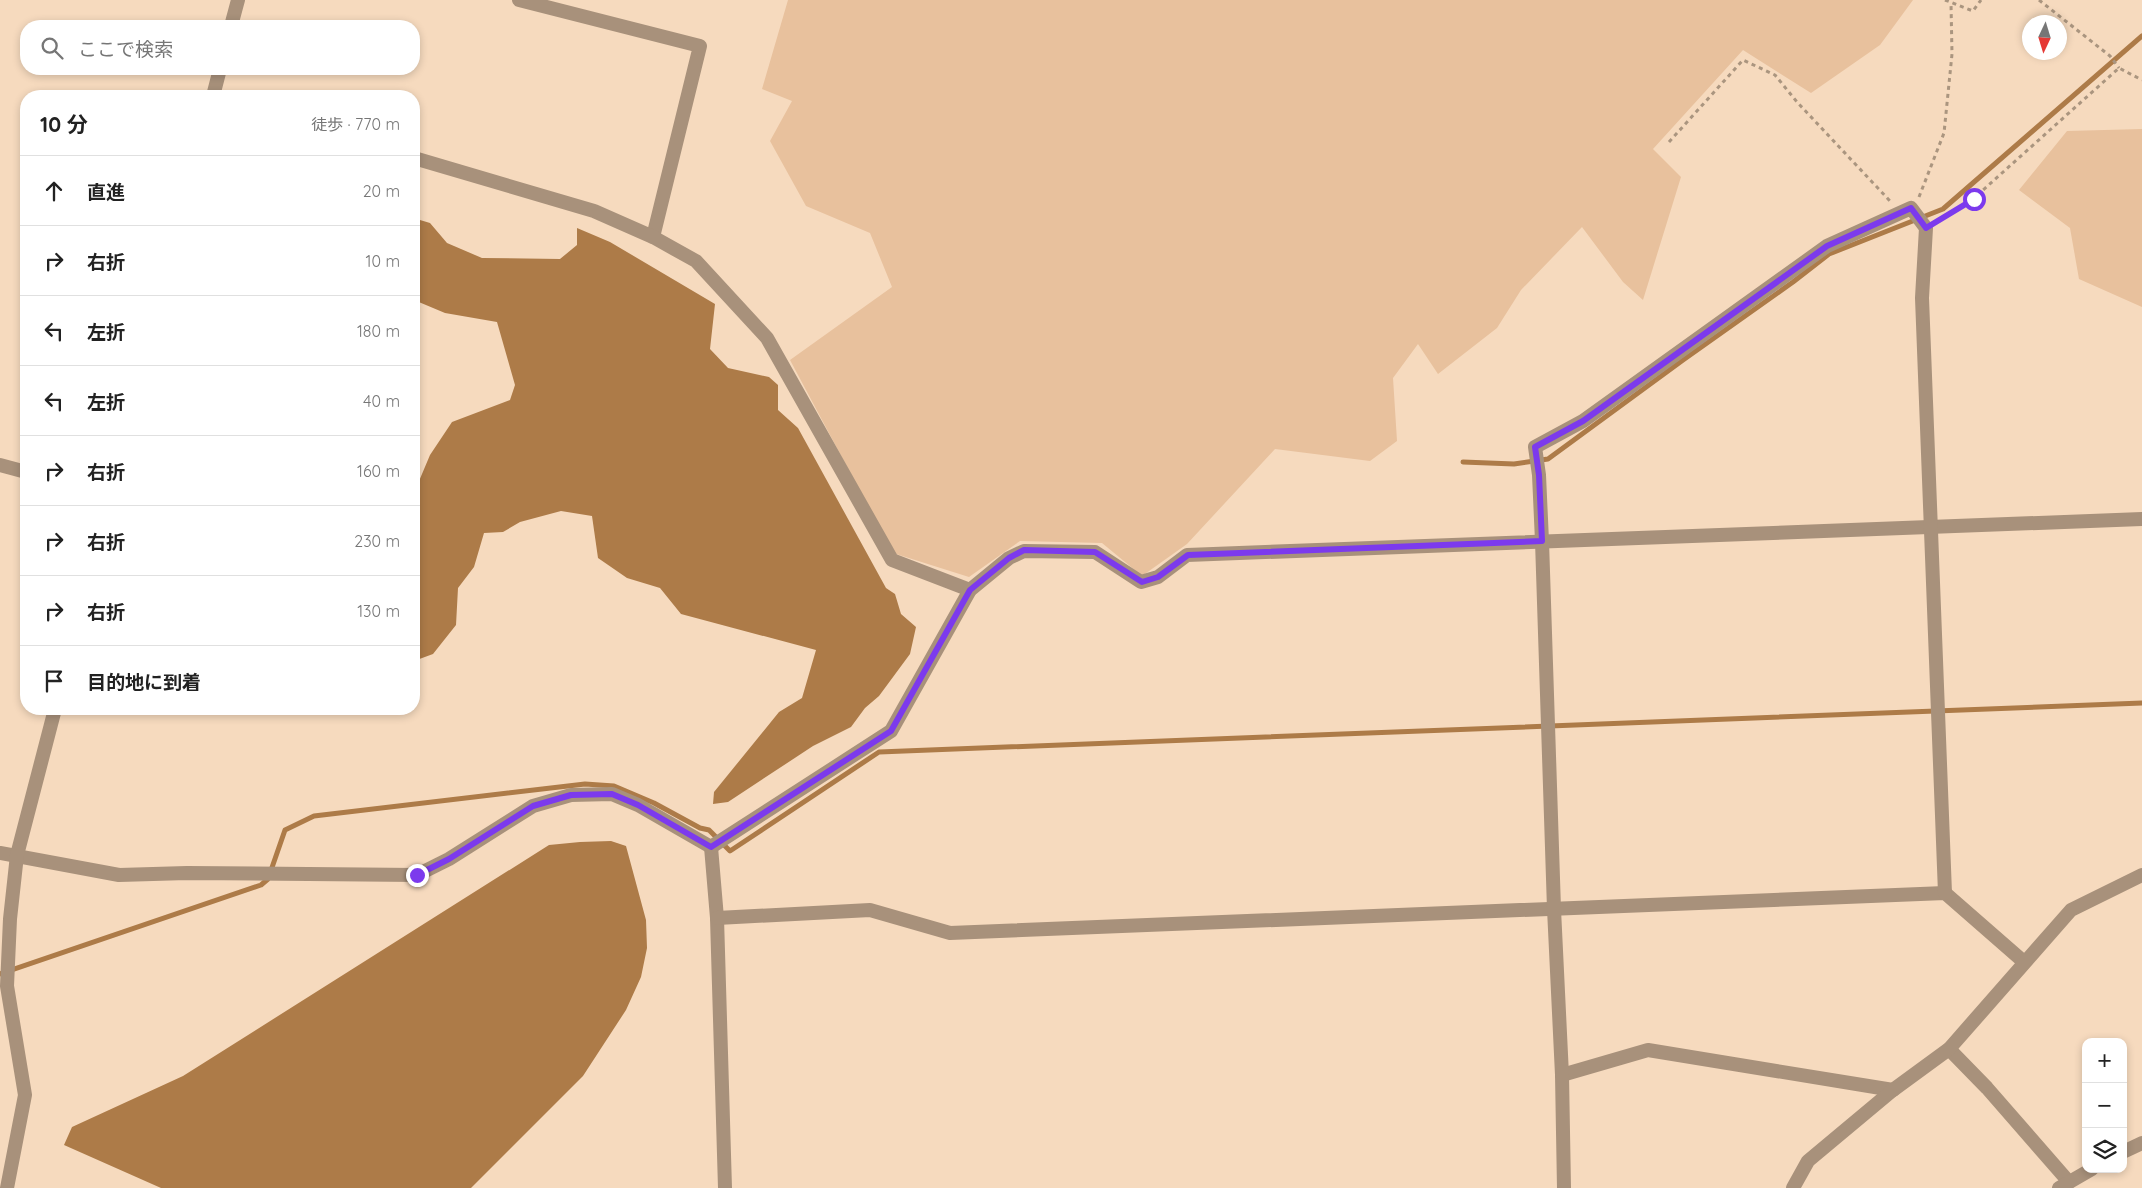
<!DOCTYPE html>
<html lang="ja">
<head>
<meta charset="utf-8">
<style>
	:root { --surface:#fff; --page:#f2f2f2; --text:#222; --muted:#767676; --line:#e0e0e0 }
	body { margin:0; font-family:Quicksand,"Noto Sans JP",sans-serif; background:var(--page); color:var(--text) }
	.controls { position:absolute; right:15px; bottom:15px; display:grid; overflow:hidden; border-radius:10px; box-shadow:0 2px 8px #0003 }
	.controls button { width:45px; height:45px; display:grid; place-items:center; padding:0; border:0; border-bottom:1px solid var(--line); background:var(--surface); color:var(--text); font:25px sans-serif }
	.compass { position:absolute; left:2022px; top:15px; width:45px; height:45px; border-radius:50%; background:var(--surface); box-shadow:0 2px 8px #0003; rotate:184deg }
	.stop { position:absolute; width:15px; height:15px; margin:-11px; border:4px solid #7c3aed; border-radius:50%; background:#fff }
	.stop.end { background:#7c3aed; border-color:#fff; box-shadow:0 1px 5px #0008 }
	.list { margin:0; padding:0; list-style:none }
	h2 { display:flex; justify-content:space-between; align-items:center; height:65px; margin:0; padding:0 20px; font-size:21px }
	h2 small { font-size:16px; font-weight:400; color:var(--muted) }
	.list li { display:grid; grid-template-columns:32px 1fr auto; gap:15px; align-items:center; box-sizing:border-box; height:70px; padding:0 20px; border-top:1px solid var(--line) }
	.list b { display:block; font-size:19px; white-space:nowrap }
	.list em { font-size:16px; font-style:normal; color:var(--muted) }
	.icon { flex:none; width:28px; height:28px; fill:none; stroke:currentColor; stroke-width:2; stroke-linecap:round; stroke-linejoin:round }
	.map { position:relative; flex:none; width:2142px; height:1188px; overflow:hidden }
	.search { position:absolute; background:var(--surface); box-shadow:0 2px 8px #0003; left:20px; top:20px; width:400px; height:55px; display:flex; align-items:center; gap:12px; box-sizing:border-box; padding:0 18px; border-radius:20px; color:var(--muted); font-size:19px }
	.panel { position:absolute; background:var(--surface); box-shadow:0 2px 8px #0003; left:20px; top:90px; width:400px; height:625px; border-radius:20px }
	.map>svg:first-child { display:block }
	.green { fill:#e8c19d }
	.water { fill:#ad7b48 }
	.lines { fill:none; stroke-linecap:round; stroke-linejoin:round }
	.stream { stroke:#ad7b48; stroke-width:5 }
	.path { stroke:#aa957f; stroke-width:3; stroke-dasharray:4 4; stroke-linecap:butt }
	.minor { stroke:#a8917b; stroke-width:14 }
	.tertiary { stroke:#a8917b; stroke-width:14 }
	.route { stroke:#7c3aed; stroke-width:6 }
</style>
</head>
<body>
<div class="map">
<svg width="2142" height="1188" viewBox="0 0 2142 1188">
	<rect width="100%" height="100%" fill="#f6dabe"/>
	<g class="green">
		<polygon points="788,0 1913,0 1880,45 1811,93 1743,50 1653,149 1681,177 1643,300 1623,282 1582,227 1521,290 1497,328 1438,374 1418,344 1393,378 1397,441 1370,461 1275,449 1187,544 1142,576 1102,543 1020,541 969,577 893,553 790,360 892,287 870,233 806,206 770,141 792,101 762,89"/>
		<polygon points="2142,129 2142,307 2079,279 2070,228 2019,190 2067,131"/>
	</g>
	<g class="water">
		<polygon points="420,220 430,223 447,243 482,258 560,259 577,245 577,228 610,242 715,304 710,349 728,368 769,377 778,385 778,410 798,428 886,588 895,594 901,614 916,627 910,654 879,696 865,708 851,727 813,746 728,802 713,804 714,792 779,712 802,698 816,650 681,614 660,588 627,578 598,558 592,516 561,511 520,522 503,532 484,533 474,567 458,588 456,625 433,654 414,661 414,493 430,455 452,422 510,400 515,385 497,322 445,313 414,300 414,230"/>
		<polygon points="611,841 626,846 646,920 647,948 641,977 626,1010 583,1076 471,1188 161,1188 64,1145 72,1127 183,1076 549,845 580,842"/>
	</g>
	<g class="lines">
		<g class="stream">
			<polyline points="1463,462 1514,464 1548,459 1683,360 1793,282 1829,254 1943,209 2142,36"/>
			<polyline points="0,974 261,885 268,879 285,830 314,816 585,784 614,786 654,803 700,828 709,830 730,851 879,752 2142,703"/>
		</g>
		<g class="path">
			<polyline points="1945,0 1973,11 1981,0"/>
			<polyline points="2039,0 2110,56 2119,68"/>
			<polyline points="1669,142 1743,60 1775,75 1797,102 1890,201"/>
			<polyline points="1919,197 1944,133 1952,54 1951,4"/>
			<polyline points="1937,221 1973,199 2119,68 2142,80"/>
		</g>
		<g class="minor">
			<polyline points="519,0 700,46 653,237"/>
			<polyline points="231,26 238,0"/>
			<polyline points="213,96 220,69"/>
			<polyline points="414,158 594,211 653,237 696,261 767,338 892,560 970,590"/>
			<polyline points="0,465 26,472"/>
			<polyline points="711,847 891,731 970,590 1009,558 1024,551 1095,552 1141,582 1158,577 1187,555 2142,519"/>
			<polyline points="711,847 717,918 725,1188"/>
			<polyline points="0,853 119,875 187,873 417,875 449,859 533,806 571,795 612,794 638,805 711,847"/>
			<polyline points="717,918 870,910 950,933 1945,893 2024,962"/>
			<polyline points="1949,1049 1987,1088 2069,1182"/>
			<polyline points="1562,1075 1648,1050 1893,1090"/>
			<polyline points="7,1188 25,1095 7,986 10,919 17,855 55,709"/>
			<polyline points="1564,1188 1562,1075 1554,909 1542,541 1539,475 1535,447 1583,421 1827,246 1911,208 1926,228 1922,298 1945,893"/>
			<polyline points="1793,1188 1808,1161 1893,1090 1949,1049 2071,910 2142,875"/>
		</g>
		<g class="tertiary">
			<polyline points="2123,1152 2142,1143"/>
			<polyline points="2059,1188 2092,1169"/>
		</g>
	</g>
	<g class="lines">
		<polyline class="route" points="417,875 449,859 533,806 571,795 612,794 638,805 711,847 891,731 970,590 1009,558 1024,550 1095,552 1142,582 1158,577 1188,555 1542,541 1539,475 1535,447 1583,421 1827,246 1911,208 1926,228 1974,199"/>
	</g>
</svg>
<div class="controls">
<button>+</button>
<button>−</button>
<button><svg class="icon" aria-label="layers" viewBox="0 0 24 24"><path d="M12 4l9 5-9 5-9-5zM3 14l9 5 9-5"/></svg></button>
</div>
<svg class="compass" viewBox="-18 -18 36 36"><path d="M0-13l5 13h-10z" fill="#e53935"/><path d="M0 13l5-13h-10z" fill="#767676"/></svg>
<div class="stop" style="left:1974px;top:199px"></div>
<div class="stop end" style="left:417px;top:875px"></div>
<div class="search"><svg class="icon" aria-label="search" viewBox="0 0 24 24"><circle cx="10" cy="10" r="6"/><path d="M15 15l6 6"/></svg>ここで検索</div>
<section class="panel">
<h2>10 分<small>徒歩 · 770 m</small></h2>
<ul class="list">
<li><svg class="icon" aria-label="ahead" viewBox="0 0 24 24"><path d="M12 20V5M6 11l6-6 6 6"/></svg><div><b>直進</b></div><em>20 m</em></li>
<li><svg class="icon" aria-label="right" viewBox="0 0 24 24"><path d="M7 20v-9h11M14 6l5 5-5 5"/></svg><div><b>右折</b></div><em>10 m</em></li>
<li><svg class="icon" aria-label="left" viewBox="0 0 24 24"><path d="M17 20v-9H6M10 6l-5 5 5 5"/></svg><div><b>左折</b></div><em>180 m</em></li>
<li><svg class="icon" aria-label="left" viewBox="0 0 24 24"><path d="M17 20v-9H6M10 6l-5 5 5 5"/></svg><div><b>左折</b></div><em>40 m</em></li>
<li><svg class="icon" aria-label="right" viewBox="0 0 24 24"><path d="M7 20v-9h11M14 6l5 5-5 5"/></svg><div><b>右折</b></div><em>160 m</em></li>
<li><svg class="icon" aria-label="right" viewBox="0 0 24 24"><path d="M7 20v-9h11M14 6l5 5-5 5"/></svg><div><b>右折</b></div><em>230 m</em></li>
<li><svg class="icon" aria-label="right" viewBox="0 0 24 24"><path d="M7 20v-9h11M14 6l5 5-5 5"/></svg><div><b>右折</b></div><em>130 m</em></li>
<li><svg class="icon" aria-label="arrive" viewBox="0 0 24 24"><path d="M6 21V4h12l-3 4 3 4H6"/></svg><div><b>目的地に到着</b></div></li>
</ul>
</section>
</div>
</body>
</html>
